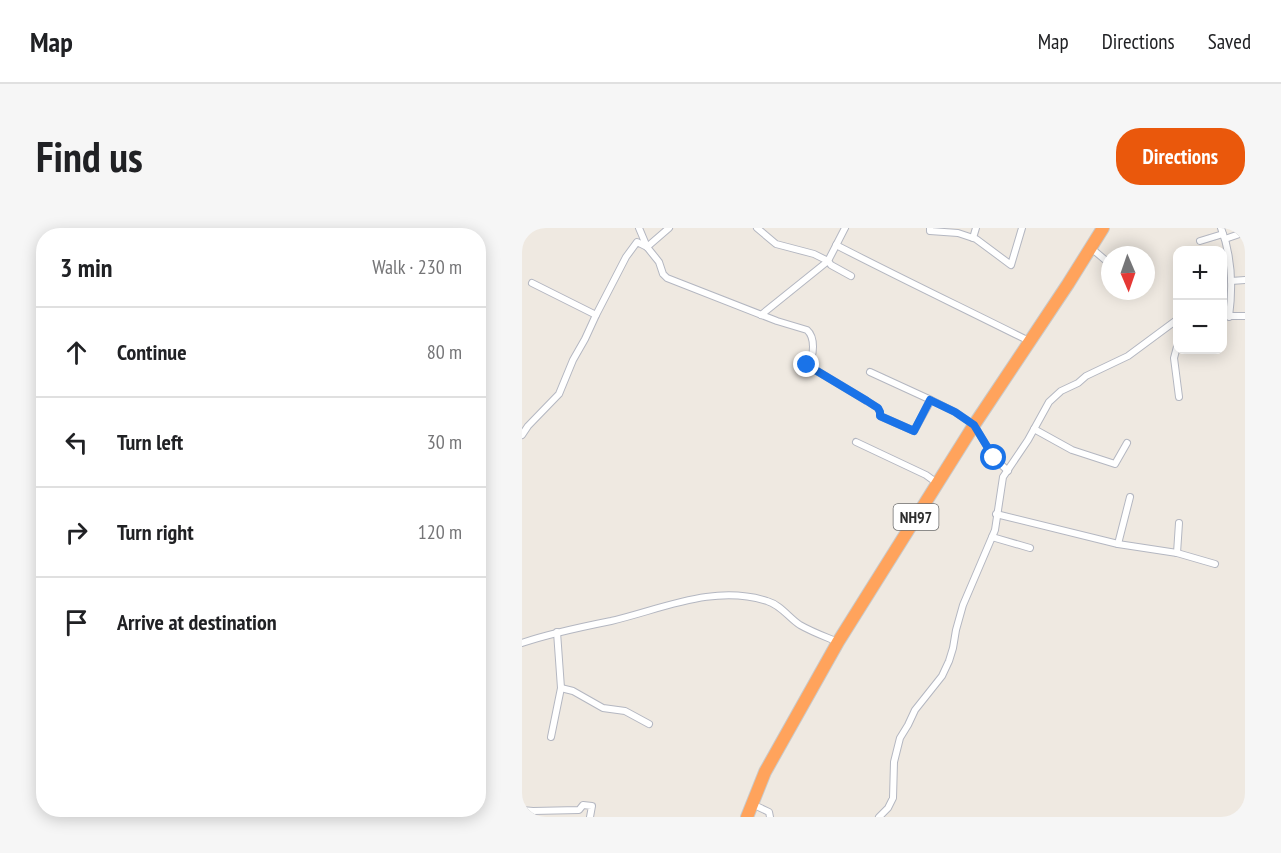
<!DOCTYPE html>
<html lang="en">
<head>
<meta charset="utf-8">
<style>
	:root { --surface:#fff; --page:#f6f6f6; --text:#202124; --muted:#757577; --line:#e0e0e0; --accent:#ea580c }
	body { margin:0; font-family:"PT Sans Narrow",sans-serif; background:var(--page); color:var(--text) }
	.controls { position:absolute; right:18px; top:18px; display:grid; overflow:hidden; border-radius:12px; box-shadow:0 3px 15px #0003 }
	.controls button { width:54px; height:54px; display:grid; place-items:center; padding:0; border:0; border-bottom:2px solid var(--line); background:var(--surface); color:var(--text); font:30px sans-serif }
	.compass { position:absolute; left:579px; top:18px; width:54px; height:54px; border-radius:50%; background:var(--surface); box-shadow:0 3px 15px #0003; rotate:178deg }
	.stop { position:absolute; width:18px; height:18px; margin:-14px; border:4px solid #1a73e8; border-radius:50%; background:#fff }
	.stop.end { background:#1a73e8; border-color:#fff; box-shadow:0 2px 6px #0008 }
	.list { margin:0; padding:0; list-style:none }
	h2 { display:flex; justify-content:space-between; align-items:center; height:78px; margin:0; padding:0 24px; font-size:26px }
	h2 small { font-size:20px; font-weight:400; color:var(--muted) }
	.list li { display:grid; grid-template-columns:39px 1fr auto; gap:18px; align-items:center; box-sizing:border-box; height:90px; padding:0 24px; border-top:2px solid var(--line) }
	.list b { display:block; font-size:22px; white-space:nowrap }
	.list em { font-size:20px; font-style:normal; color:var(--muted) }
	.icon { flex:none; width:33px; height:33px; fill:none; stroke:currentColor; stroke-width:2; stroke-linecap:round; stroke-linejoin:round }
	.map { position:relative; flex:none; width:723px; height:589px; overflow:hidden; border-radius:24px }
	header { display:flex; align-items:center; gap:36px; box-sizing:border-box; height:84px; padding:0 30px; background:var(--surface); border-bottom:2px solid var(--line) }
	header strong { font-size:28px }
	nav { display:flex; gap:33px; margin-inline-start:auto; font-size:21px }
	.intro { display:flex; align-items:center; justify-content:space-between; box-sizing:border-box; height:144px; padding:0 36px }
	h1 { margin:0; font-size:42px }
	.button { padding:15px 27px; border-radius:24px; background:var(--accent); color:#fff; font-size:21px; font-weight:700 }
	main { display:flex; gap:36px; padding:0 36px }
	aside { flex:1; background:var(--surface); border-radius:24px; box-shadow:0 3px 15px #0003 }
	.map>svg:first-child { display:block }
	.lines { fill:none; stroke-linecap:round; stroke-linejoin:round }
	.street-casing { stroke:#b4b7c1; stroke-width:8 }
	.highway-casing { stroke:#c9c9c9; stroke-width:14 }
	.street { stroke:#fff; stroke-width:6 }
	.highway { stroke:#ffa35c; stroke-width:12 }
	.route { stroke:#1a73e8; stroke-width:8 }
	.labels { text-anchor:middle; stroke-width:5; stroke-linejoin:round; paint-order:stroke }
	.shield { fill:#fff; stroke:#6d6d6d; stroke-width:1.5 }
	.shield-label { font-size:16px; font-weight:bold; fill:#2e2e2e }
</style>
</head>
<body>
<header>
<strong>Map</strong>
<nav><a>Map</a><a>Directions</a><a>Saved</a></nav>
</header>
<div class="intro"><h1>Find us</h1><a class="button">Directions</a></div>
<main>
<aside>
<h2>3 min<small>Walk · 230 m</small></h2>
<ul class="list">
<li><svg class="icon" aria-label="ahead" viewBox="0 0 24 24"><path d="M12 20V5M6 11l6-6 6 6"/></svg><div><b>Continue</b></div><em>80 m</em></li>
<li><svg class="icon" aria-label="left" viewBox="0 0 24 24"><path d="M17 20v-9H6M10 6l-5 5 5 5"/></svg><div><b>Turn left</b></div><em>30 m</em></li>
<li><svg class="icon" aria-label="right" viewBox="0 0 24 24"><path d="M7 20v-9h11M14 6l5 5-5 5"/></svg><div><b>Turn right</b></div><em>120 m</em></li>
<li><svg class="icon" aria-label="arrive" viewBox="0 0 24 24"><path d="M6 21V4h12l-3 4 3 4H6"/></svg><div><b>Arrive at destination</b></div></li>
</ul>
</aside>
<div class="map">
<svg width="723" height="589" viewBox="0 0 723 589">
	<rect width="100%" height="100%" fill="#efe9e1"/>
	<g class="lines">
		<defs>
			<g id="street">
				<path d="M117,0L125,19L137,34L141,46L145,50L255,93L285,102C293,109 293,128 285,137L345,173L356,180L358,184V188L392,203L409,172"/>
				<polyline points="235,0 254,16 292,26 306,33 309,37 329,48"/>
				<polyline points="408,0 408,3 436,5 454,11 489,37 500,0"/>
				<path d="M699,0C710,28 711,59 707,89"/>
				<polyline points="0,6 5,0"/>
				<polyline points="451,10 454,0"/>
				<polyline points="703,11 723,4"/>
				<polyline points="678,13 701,6"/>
				<path d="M314,17C378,50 443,81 507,113"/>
				<polyline points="125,19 147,0"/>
				<polyline points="569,20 588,36"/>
				<polyline points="709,53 723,52"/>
				<polyline points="10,55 74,87"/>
				<polyline points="607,66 609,63"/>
				<polyline points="239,87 306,33 323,0"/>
				<polyline points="700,88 723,88"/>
				<polyline points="656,115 652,130 657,169"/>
				<polyline points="348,144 409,172 433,184 452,197 472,230 486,243"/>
				<polyline points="512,201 550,222 593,236 605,215"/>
				<polyline points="0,207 6,198 37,166 51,132 63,111 74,87 104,29 115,14 125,19"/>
				<polyline points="334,214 404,247 415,255"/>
				<polyline points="474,286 596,316 655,325 693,336"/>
				<polyline points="470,309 508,320"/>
				<polyline points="596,316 608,269"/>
				<polyline points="655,325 657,295"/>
				<path d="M0,415C29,405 59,399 89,393C140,381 192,356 245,373C259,377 267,390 278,397C290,404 304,409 316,414"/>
				<polyline points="39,460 51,463 81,480 103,483 127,496"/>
				<polyline points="29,509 39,460 35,404"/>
				<polyline points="230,576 247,584 248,589"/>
				<polyline points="0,582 11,583 57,582 61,577 70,578 68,589"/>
				<polyline points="357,589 366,580 371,570 372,534 378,510 386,497 393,482 420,448 427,433 431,420 434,402 441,377 473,302 481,249 506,212 527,174 539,163 556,155 564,148 606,128 656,91"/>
			</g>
			<polyline id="highway" points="225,589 243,544 316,414 452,197 546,56 581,0"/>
		</defs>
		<use href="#street" class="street-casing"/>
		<use href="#highway" class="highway-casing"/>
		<use href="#street" class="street"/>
		<use href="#highway" class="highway"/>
	</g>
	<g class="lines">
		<polyline class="route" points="285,137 345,173 356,180 358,184 358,188 392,203 408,172 433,184 452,197 472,230"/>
	</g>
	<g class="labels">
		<rect class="shield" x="371.5" y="276" width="45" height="26" rx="4.5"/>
		<g class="shield-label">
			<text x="394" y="295">NH97</text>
		</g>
	</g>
</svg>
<div class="controls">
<button>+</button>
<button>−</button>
</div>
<svg class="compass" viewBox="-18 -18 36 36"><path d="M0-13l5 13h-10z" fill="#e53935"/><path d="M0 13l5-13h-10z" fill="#757577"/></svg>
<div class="stop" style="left:472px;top:230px"></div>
<div class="stop end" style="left:285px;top:137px"></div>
</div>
</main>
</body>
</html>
